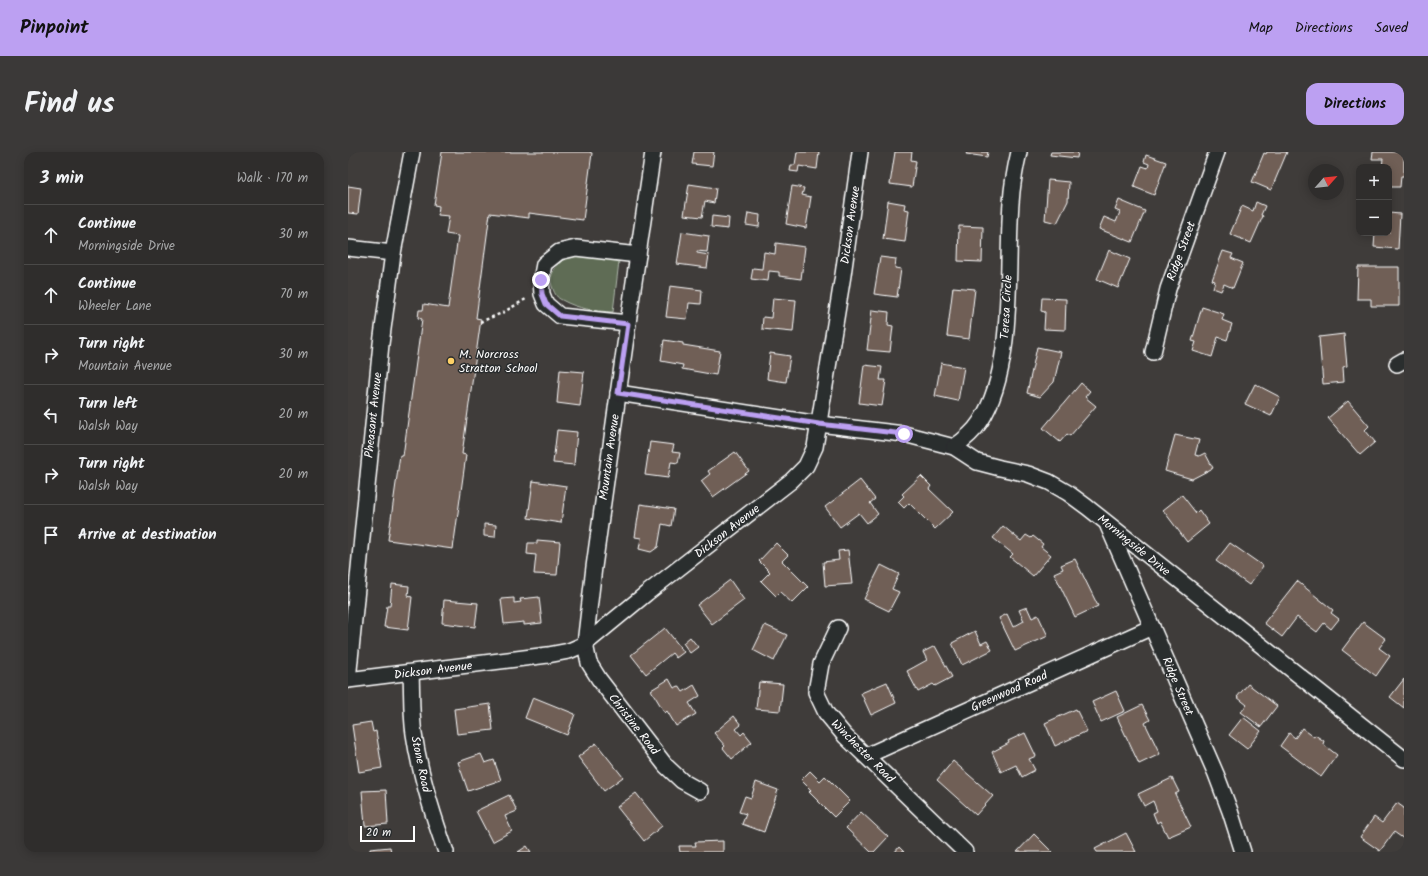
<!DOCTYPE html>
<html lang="en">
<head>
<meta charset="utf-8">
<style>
	:root { --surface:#2f2d2c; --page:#3b3938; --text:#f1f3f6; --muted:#a7a8a9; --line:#4a4948; --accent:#bca0f2 }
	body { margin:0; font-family:Kalam,sans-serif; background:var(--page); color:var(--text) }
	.controls { position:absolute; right:12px; top:12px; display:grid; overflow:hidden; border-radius:8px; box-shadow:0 2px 10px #0003 }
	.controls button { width:36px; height:36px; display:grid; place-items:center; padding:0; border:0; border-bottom:1px solid var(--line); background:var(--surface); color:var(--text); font:20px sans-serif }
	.compass { position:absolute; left:960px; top:12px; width:36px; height:36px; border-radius:50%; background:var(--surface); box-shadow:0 2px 10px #0003; rotate:63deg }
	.scale { position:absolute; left:12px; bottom:10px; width:55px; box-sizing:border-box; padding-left:4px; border:2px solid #fff; border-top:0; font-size:11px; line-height:14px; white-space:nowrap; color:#fff; -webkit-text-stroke:3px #2a2d2e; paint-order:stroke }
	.stop { position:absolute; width:12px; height:12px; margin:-9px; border:3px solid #bca0f2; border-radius:50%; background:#fff }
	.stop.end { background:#bca0f2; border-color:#fff; box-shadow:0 1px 4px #0008 }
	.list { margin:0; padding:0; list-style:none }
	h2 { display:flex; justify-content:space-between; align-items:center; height:52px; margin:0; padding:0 16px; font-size:17px }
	h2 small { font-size:13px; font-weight:400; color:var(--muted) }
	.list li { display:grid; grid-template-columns:26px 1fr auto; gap:12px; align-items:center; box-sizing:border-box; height:60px; padding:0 16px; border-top:1px solid var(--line) }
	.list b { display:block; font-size:15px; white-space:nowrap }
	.list p { margin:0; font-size:13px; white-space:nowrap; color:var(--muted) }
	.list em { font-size:13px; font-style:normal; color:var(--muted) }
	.icon { flex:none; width:22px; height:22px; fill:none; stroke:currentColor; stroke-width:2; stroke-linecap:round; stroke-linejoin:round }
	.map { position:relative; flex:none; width:1056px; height:700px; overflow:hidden; border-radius:12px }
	header { display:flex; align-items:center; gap:24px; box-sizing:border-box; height:56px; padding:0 20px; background:var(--accent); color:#111 }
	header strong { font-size:19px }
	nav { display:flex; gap:22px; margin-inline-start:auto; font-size:14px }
	.intro { display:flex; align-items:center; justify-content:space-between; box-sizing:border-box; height:96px; padding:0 24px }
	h1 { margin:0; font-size:28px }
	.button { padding:10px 18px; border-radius:12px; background:var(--accent); color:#111; font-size:14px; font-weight:700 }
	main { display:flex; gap:24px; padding:0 24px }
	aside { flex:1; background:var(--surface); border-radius:12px; box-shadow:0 2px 10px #0003 }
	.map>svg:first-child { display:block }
	.green { fill:#5e6c54; stroke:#aeb6aa }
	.building { fill:#6f5e57; stroke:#fff }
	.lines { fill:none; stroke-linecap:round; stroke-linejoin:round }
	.minor-casing { stroke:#fff; stroke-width:18 }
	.path { stroke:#fff; stroke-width:2.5; stroke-dasharray:3 3; stroke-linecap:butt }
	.minor { stroke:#2a2d2e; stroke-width:15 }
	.route { stroke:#bca0f2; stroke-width:5 }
	.poi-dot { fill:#ffd166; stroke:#2a2d2e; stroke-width:1.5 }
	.labels { text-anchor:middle; stroke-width:3; stroke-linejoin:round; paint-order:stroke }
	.street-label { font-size:12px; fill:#fff; stroke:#2a2d2e }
	.poi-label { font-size:12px; fill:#fff; stroke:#2a2d2e; text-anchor:start }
</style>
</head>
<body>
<header>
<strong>Pinpoint</strong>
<nav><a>Map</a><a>Directions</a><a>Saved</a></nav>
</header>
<div class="intro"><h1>Find us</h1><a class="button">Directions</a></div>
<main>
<aside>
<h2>3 min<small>Walk · 170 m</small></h2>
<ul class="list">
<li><svg class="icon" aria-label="ahead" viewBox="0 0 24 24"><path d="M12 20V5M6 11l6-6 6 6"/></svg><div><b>Continue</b><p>Morningside Drive</p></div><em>30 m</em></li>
<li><svg class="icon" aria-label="ahead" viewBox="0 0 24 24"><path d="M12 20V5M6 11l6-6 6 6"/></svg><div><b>Continue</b><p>Wheeler Lane</p></div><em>70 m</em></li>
<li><svg class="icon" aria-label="right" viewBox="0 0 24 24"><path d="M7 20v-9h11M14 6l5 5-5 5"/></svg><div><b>Turn right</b><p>Mountain Avenue</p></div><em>30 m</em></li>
<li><svg class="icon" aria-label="left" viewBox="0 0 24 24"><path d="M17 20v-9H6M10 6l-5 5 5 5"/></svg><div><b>Turn left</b><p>Walsh Way</p></div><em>20 m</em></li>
<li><svg class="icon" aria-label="right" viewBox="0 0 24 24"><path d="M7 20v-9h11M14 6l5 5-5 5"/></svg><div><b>Turn right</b><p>Walsh Way</p></div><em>20 m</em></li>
<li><svg class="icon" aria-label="arrive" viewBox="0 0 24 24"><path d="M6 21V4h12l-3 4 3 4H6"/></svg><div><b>Arrive at destination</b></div></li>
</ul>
</aside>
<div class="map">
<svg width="1056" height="700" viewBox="0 0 1056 700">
	<rect width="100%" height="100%" fill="#3f3c3a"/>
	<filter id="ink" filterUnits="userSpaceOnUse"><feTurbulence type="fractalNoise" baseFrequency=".025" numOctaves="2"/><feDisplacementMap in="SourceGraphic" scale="8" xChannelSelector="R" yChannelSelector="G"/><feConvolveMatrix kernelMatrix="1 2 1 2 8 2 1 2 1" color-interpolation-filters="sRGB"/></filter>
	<g filter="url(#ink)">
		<path class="green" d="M226,102L271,109L265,160C247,159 230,157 214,148C209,146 207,142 205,137C198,120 212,108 226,102Z"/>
		<g class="building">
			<polygon points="94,0 241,0 244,1 235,68 181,61 181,66 142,61 128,166 133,167 114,302 118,303 105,397 40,388 52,303 55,304 74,167 70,166 71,158 75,158 76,152 100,156 110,84 98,82 101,64 90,63 91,54 86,53"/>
			<polygon points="346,0 366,0 364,14 344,12"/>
			<polygon points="449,0 471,0 469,17 451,14 450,20 442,19 443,13 447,13"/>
			<polygon points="547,0 564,0 563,8 568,9 564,35 542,32"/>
			<polygon points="619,0 640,0 639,5 618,2"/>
			<polygon points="703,0 730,0 729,6 702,3"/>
			<polygon points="919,0 939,0 923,38 904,30 916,1 918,2"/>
			<polygon points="1025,0 1056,0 1056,24 1053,24 1052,35 1041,35 1041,15 1034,15 1035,7 1024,7"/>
			<polygon points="798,3 818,10 806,43 786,35 794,14 800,16 801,12 796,10"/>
			<polygon points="700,28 721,30 720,49 709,71 697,68"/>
			<polygon points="341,32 368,36 366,51 357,49 354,65 336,63"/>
			<polygon points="0,34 13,36 10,62 0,61"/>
			<polygon points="444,34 456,36 454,43 463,45 458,76 438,72"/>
			<polygon points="771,48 797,59 784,90 751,77 756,65 768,70 772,60 767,58"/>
			<polygon points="540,49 557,52 556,57 561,58 557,90 535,87"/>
			<polygon points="908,50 917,54 913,63 915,64 903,91 882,82 894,54 905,59"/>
			<polygon points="400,61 412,63 411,75 398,73"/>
			<polygon points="1041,61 1052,62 1050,97 1026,95 1027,81 1041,81"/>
			<polygon points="364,64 381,66 380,77 363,75"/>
			<polygon points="611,74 635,75 634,110 610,109"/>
			<polygon points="334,80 361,84 359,100 349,99 349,101 361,103 359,116 329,112"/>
			<polygon points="428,91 457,95 453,127 431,124 431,120 421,119 420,129 403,127 405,116 414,117 416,100 427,102"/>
			<polygon points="761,98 782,107 770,136 749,127"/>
			<polygon points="875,99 885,102 883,106 895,111 885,136 876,132 873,139 865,136 867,129 864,128"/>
			<polygon points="532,105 548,107 547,116 553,117 549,145 526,142"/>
			<polygon points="1010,115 1051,115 1051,154 1023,154 1023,147 1009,147"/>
			<polygon points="322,134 354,138 353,152 341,151 339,167 318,165"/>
			<polygon points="605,135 627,137 621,187 599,184"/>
			<polygon points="425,146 448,148 445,180 414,177 415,165 423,166"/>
			<polygon points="694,146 718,147 717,178 696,177 697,160 693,159"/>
			<polygon points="854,155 876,162 874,168 884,172 879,188 870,185 864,205 845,199 848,190 844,189"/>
			<polygon points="524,158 541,160 540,173 545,174 542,200 519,198"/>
			<polygon points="996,182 999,214 995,215 996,230 975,232 971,185"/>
			<polygon points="316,188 335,191 335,193 372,199 368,223 334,217 335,213 313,209"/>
			<polygon points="689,195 713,200 706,230 692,245 679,241"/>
			<polygon points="422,201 442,204 438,230 419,227"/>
			<polygon points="593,211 616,215 610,249 587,244"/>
			<polygon points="516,213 534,215 532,228 538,228 534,254 511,251"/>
			<polygon points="212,218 236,220 232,254 209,251"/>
			<polygon points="733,231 742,239 737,245 748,254 722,284 719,282 712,290 695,276"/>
			<polygon points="907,232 932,245 923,264 897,252"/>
			<polygon points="1000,249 1021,274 1017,278 1027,290 1012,303 980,266"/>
			<polygon points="209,278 229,280 226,313 205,311"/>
			<polygon points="827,283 851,288 847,303 851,304 857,301 865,316 844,327 817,319"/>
			<polygon points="302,290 326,293 324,300 332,301 330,311 323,310 320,326 297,323"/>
			<polygon points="387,300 401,319 365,345 353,329 362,322 360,319"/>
			<polygon points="573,324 583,334 581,337 605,360 587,377 561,351 556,356 550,350 556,344 554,342"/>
			<polygon points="512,328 527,347 522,351 530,362 519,371 511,361 492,375 477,355"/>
			<polygon points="185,329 218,334 213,371 180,366"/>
			<polygon points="834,343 848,361 851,358 861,372 839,390 815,358"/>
			<polygon points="292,352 326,357 323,374 314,372 310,395 303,400 291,397 293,386 287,385"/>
			<polygon points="136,372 148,373 147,385 136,384"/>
			<polygon points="655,374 673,389 678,383 683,386 685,384 695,392 693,395 703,403 685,424 662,405 665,402 645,386"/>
			<polygon points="189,388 212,390 209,423 186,422 188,403 179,402 180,391 189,391"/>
			<polygon points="428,391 440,403 434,409 460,435 444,451 432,440 428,444 413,429 422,420 411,409"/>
			<polygon points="882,391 915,414 901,433 868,409"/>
			<polygon points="500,398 504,432 477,434 475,410 491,408 490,399"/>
			<polygon points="727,407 750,454 727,465 706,421 715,417 713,413"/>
			<polygon points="533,413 551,422 544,437 551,440 541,459 516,447"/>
			<polygon points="382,428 396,448 364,472 349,453"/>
			<polygon points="949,429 985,458 983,461 991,467 983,477 976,471 969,480 949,465 934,485 916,471"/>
			<polygon points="44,432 61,434 60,444 64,445 60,478 36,475 39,454 42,454"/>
			<polygon points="191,445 194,471 176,473 176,470 156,472 153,447 166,446 166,451 173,450 172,447"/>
			<polygon points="96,448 130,451 127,475 94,471"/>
			<polygon points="679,455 684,466 690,463 700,484 667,499 651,466 659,462 665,475 676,469 671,458"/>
			<polygon points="1015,470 1038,487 1031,496 1042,504 1028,524 994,498"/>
			<polygon points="417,473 439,483 426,509 405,498"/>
			<polygon points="317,476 336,500 328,506 324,501 298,522 283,503"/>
			<polygon points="627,479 633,492 639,489 644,498 614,513 604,491"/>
			<polygon points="342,485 350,495 342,501 335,491"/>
			<polygon points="587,494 604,525 587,534 585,532 570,540 559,519 579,508 575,500"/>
			<polygon points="321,527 326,536 331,534 335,540 346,533 352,544 341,551 348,562 328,574 319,559 317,561 303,538"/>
			<polygon points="1056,527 1056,556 1042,545"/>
			<polygon points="411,530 435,532 432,559 408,557"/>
			<polygon points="539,530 548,551 523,563 513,541"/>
			<polygon points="900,532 929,554 913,575 893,560 899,553 889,545"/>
			<polygon points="768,539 777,559 753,570 744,550"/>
			<polygon points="185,545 227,562 219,583 177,566"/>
			<polygon points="142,552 145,578 109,582 106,557"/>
			<polygon points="794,553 802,568 797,571 812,602 791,612 769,565"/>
			<polygon points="728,557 739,579 707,594 697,571"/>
			<polygon points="386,564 393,573 388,577 393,583 396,580 404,590 384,607 375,596 377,594 366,581"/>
			<polygon points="895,565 913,579 899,597 881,583"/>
			<polygon points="23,570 25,580 28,579 34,616 11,620 4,573"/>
			<polygon points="954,576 966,585 967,583 976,589 975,592 989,603 973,625 932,594 941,581 947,586"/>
			<polygon points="677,581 688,604 681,607 687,618 674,625 668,613 653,620 644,600 661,591 660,589"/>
			<polygon points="248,591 275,625 256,639 230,605"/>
			<polygon points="133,602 137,611 146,608 153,628 120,639 110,610"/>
			<polygon points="605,609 645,644 628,663 589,628"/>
			<polygon points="462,619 472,629 477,624 502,649 486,665 461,640 463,638 453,628"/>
			<polygon points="824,626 831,640 827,642 843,675 820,685 812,669 809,671 805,661 809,659 805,649 796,654 790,642"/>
			<polygon points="408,630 430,638 416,680 394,672 398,662 391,660 397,644 403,646"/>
			<polygon points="38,638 40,672 17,674 14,639"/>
			<polygon points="288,641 314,674 296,689 269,655"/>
			<polygon points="161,643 169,659 157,664 164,679 144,690 128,659"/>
			<polygon points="1049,651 1056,656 1056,687 1046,680 1032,699 1012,685 1026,665 1034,671"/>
			<polygon points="513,660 540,685 526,700 523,700 498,676"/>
			<polygon points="778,681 788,700 749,700 747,697"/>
			<polygon points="686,682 704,700 669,700"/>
			<polygon points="375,689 375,700 332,700 331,694 348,694 347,690"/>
			<polygon points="179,694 183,700 170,700"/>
			<polygon points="42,695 43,700 22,700 22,697"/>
			<polygon points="551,695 556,700 547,700"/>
		</g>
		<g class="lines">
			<defs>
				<g id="minor">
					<polyline points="305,0 280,171 246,415 237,492 241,511 251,527 318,614 334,629 352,639"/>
					<polyline points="0,96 45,101"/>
					<polyline points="280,171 212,164 198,152 194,142 193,128 196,112 211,100 228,96 290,103"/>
					<polyline points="805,200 820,137 869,0"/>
					<polyline points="1049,212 1056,208"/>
					<polyline points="270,241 471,272 556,282 606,295 629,310 652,316 680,322 701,330 720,341 739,355 1056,607"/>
					<path d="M606,295C616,288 625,281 632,270C668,216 658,115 663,51C664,34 667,17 671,0"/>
					<polyline points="760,374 868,622 882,659 895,700"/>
					<polyline points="490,476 473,512 468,540 478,561 497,584 617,700"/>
					<path d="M63,521C64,541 63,562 66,582C72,623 84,661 98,700"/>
					<polyline points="0,528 200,503 221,499 237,492 299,441 443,329 458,314 467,295 495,123 512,0"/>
					<polyline points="0,528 33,192 45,101 64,0"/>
					<polyline points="518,604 804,475"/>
				</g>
			</defs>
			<use href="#minor" class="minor-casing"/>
			<polyline class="path" points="132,170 154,161 178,147"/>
			<use href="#minor" class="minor"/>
		</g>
	</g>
	<g class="lines" filter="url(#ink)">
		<polyline class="route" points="193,128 194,142 198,152 212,164 280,172 270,241 471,272 556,282"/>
	</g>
	<circle class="poi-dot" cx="103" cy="209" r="4"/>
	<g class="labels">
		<g class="street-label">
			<text transform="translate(502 73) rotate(-82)" y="4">Dickson Avenue</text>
			<text transform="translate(833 99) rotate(-70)" y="4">Ridge Street</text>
			<text transform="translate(658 155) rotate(-87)" y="4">Teresa Circle</text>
			<text transform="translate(25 263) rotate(-84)" y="4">Pheasant Avenue</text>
			<text transform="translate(261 305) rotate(-82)" y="4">Mountain Avenue</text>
			<text transform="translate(379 379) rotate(-38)" y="4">Dickson Avenue</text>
			<text transform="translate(786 393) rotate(39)" y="4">Morningside Drive</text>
			<text transform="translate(85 518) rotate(-7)" y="4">Dickson Avenue</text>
			<text transform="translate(830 534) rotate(67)" y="4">Ridge Street</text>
			<text transform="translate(661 539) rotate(-24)" y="4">Greenwood Road</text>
			<text transform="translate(286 572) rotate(52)" y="4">Christine Road</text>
			<text transform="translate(515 599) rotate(45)" y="4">Winchester Road</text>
			<text transform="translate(73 612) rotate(78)" y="4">Stone Road</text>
		</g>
		<g class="poi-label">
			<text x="111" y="206">M. Norcross<tspan x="111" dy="14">Stratton School</tspan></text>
		</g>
	</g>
</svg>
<div class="controls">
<button>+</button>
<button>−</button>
</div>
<svg class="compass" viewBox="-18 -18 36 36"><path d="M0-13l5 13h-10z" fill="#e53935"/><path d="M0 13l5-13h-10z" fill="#a7a8a9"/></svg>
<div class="scale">20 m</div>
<div class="stop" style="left:556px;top:282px"></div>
<div class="stop end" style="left:193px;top:128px"></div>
</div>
</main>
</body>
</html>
